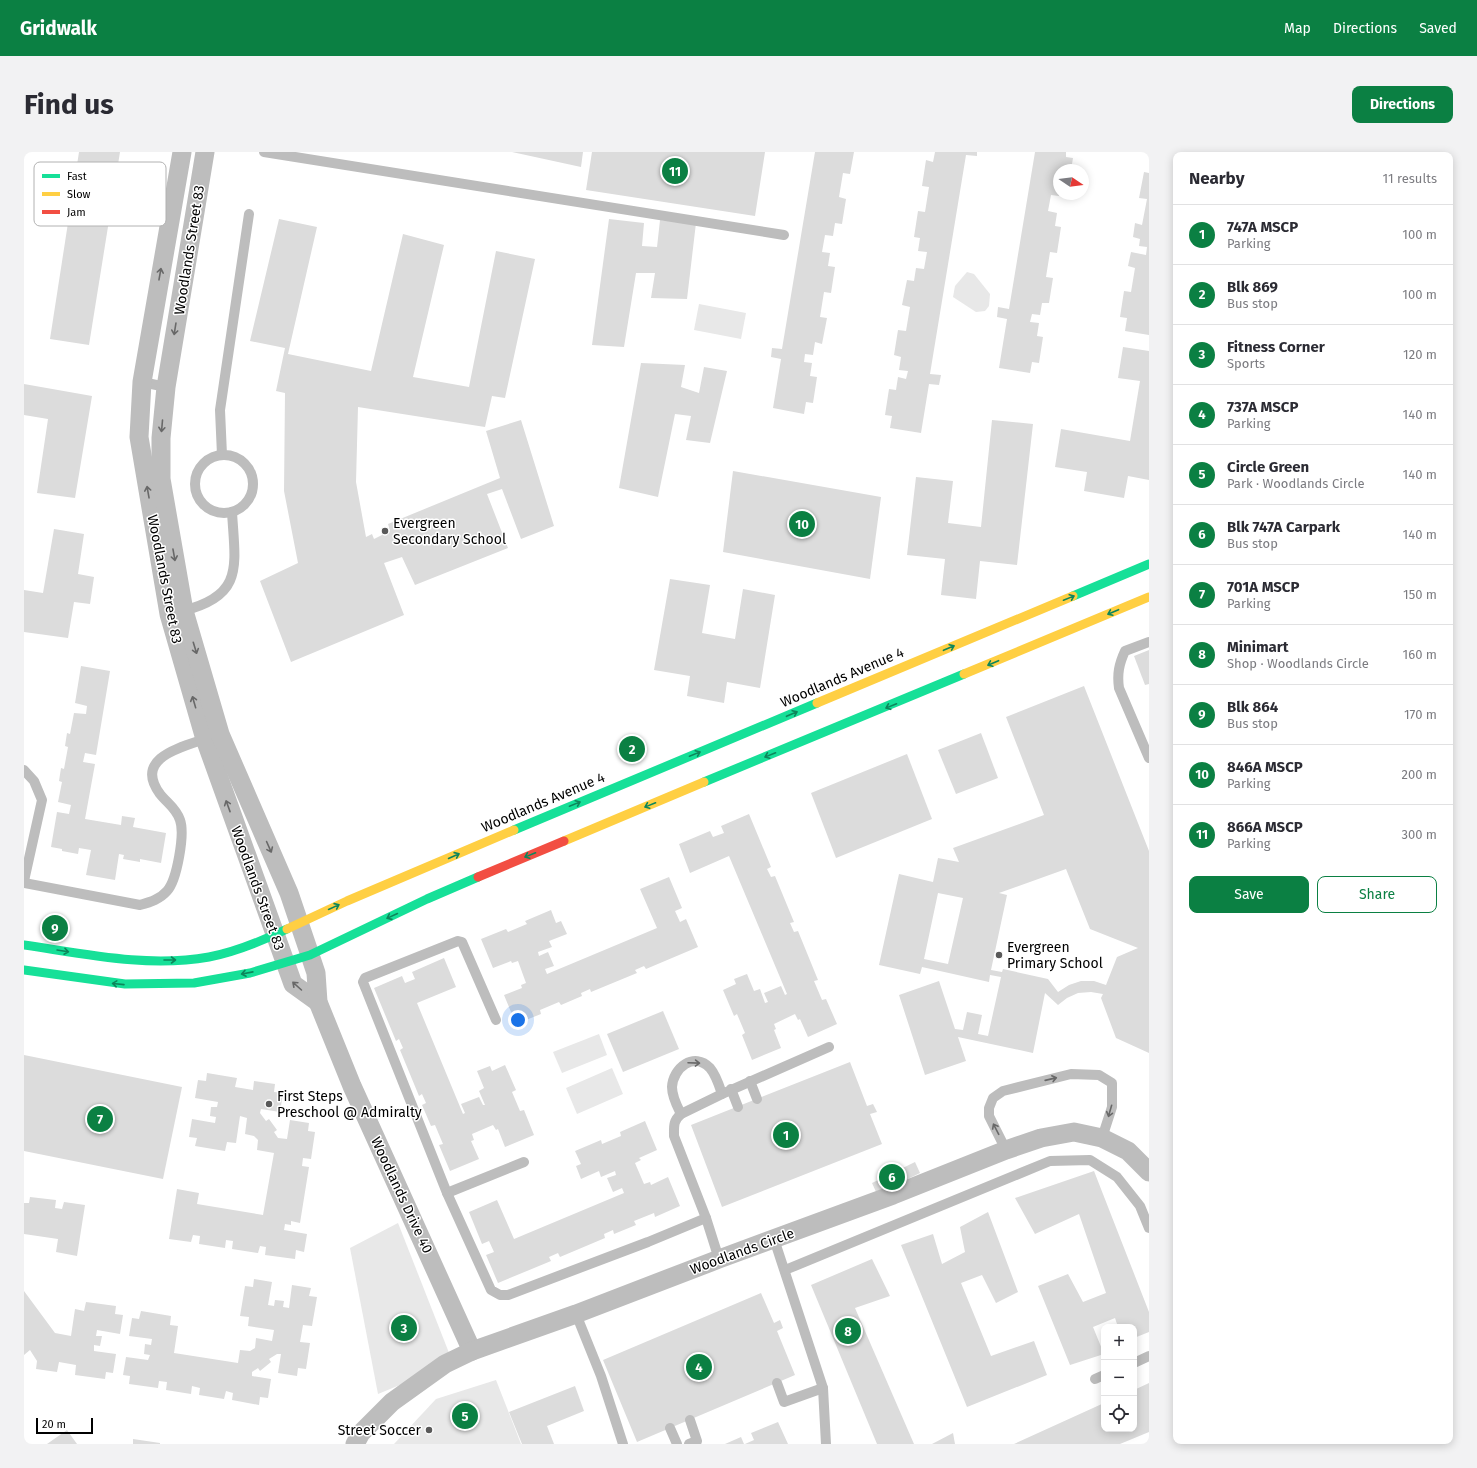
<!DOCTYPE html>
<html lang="en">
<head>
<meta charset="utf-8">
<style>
	:root { --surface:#fff; --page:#f2f2f3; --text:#2b2b33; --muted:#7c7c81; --line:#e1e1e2; --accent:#0b8043 }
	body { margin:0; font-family:"Fira Sans",sans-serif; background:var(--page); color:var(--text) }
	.controls { position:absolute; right:12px; bottom:12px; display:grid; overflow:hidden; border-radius:8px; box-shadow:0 2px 10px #0003 }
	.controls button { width:36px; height:36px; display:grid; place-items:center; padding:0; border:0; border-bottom:1px solid var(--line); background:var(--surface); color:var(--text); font:20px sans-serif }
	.compass { position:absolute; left:1029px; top:12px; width:36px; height:36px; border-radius:50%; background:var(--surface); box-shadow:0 2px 10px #0003; rotate:103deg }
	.scale { position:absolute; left:12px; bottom:10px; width:57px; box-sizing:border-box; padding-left:4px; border:2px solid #000; border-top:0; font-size:11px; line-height:14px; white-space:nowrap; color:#000; -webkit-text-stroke:3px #fff; paint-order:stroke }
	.you { position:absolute; left:494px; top:868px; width:14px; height:14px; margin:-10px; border:3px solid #fff; border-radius:50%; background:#1a73e8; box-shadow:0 0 0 6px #1a73e833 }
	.badge { display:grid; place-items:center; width:26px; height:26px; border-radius:50%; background:var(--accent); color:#fff; font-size:13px; font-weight:700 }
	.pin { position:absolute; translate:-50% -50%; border:2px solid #fff; box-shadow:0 1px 4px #0006 }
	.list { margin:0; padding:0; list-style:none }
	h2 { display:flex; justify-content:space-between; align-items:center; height:52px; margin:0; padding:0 16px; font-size:17px }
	h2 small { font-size:13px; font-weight:400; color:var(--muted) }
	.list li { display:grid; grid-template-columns:26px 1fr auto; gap:12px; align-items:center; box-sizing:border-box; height:60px; padding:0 16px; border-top:1px solid var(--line) }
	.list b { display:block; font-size:15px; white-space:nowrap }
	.list p { margin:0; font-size:13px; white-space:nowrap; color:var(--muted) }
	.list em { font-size:13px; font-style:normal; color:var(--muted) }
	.actions { display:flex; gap:8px; padding:12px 16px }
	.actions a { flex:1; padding:9px 0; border:1px solid var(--accent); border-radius:8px; text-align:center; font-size:14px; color:var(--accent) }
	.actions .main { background:var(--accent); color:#fff }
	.icon { flex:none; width:22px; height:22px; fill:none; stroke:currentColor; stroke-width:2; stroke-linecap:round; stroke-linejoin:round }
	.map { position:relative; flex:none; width:1125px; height:1292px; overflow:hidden; border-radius:8px }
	header { display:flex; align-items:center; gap:24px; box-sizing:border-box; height:56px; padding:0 20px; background:var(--accent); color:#fff }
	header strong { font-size:19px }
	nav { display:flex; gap:22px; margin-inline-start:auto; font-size:14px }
	.intro { display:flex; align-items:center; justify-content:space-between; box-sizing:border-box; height:96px; padding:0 24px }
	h1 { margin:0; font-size:28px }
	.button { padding:10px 18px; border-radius:8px; background:var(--accent); color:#fff; font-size:14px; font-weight:700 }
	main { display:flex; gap:24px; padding:0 24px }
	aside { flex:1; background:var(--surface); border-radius:8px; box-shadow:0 2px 10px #0003 }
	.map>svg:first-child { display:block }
	.green { fill:#e8e8e8 }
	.building { fill:#dcdcdc; fill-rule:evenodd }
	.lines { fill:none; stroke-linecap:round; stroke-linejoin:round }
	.lane { stroke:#bdbdbd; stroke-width:10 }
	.street { stroke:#bdbdbd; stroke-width:19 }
	.fast { stroke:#16e098; stroke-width:9 }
	.slow { stroke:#ffcf43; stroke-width:9 }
	.jam { stroke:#f24e42; stroke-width:9 }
	.oneway { stroke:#686868 }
	.oneway2 { stroke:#0d865b }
	.poi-dot { fill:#595959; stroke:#fff; stroke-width:1.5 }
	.labels { text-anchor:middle; stroke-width:3; stroke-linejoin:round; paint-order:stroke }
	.street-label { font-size:14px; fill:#000; stroke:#fff }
	.poi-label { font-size:14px; fill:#000; stroke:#fff; text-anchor:start }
	.key { fill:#fff; stroke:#b2b2b2; stroke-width:1 }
	.key-label { font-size:11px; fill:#000 }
</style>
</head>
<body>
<header>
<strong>Gridwalk</strong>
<nav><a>Map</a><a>Directions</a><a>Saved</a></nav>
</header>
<div class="intro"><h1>Find us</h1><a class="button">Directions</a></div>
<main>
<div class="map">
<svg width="1125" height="1292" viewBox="0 0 1125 1292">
	<rect width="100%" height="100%" fill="#fff"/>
	<g class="green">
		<polygon points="943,120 950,122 966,142 965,154 961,159 952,160 929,145 931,134"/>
		<polygon points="675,152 722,161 717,187 670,178"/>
		<polygon points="575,882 583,903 538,921 529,900"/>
		<polygon points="588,916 599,942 553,962 542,936"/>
		<polygon points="374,1071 429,1211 354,1242 326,1096"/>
		<polygon points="472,1228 497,1292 370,1292 412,1247"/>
	</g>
	<g class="building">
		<polygon points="55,0 96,0 65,193 26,187"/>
		<polygon points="488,0 559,0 557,15"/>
		<polygon points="568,0 741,0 731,64 562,38"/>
		<polygon points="791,0 830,0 826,22 819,21 815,45 822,47 818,72 811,71 809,84 801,83 798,100 806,101 804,114 811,115 807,141 800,140 796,165 803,166 798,192 791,190 789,203 781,202 780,210 788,211 786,224 793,225 789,251 782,250 780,262 749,256 757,207 747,205 748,196 758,197"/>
		<polygon points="911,0 953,0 953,4 942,3 906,222 917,223 915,233 905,232 897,281 866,276 868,264 861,263 865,237 872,238 874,225 882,227 884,219 875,218 877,205 870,203 874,178 882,179 886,155 878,153 883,128 890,129 892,116 900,117 903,100 894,99 896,86 890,85 894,59 901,60 905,35 898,34 902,8 909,10"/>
		<polygon points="1011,0 1042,0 1042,5 1049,6 1047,18 1035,18 1035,44 1027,43 1024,59 1033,61 1031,74 1037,75 1033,101 1026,100 1022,125 1029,126 1025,151 1018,151 1016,163 1008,162 1006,170 1015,171 1013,184 1019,185 1015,211 1008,210 1006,221 975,216 983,167 973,165 974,155 985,157"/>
		<polygon points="1120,20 1125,21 1125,183 1101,179 1103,166 1096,165 1100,139 1107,140 1111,116 1104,114 1107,100 1122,103 1123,95 1115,94 1116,87 1109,85 1111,71 1118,73 1123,47 1115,46"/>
		<polygon points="255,67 293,75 264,202 347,219 379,82 420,93 389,225 445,235 472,99 511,107 481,246 468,244 461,275 334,255 332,330 342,385 348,382 350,387 366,379 364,372 476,326 462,279 497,268 530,374 497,387 478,337 463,342 484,396 391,433 378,405 360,411 380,463 267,510 236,429 274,411 260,339 261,241 252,239 261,196 226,189"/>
		<polygon points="585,67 620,71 618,94 633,95 636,68 672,71 663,147 627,146 631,121 612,121 600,195 568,193"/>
		<polygon points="1099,195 1125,199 1125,328 1104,324 1100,346 1060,339 1063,320 1031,315 1037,277 1106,289 1116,229 1094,226"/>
		<polygon points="617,211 661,213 657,235 675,241 680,215 703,219 686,291 662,288 667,264 651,262 634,345 595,336"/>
		<polygon points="0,232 68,244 51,346 13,341 24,267 0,263"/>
		<polygon points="968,268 1009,272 993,413 956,409 952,447 917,443 921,407 883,403 892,325 929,329 924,371 957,375"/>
		<polygon points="709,319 857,345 846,427 699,400"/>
		<polygon points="30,377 60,382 54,422 70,425 66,452 50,450 44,486 0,480 0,438 19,441"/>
		<polygon points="646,427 686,433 678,481 711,487 719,437 751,443 736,536 703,530 700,551 663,544 666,524 630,518"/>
		<polygon points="1125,498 1125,532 1121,533 1110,504"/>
		<polygon points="57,514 86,519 72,603 61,601 59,610 71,612 61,667 97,673 98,664 111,666 109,675 142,681 137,711 116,707 116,710 99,707 100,703 95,702 91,728 62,723 67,698 55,696 54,702 38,699 38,697 27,695 33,660 45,662 47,653 34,650 38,630 35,629 37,616 40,617 44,595 41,594 43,581 46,582 50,561 62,562 63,554 51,551"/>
		<path d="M1060,534L1125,699V901L1092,886L1077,846L1079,842L1067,840L1054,841L1043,846L1034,853L1021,841L1009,901L934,885L942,909L901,923L875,843L915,829L931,877L939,878L943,860L958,863L954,882L964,884L977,825L966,823L965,830L898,815L896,822L855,813L875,722L909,730L914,706L935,710L929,696L1020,663L982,565ZM1042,717L1066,777L1114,796L1093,805L1082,833L1070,829H1057L1045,833L1034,840L1024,827L979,817L978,820L967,818L983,743L975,741ZM914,741L939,746L924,812L900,807Z"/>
		<polygon points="957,581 974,626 932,642 914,598"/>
		<polygon points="883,602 908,667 812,706 787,641"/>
		<polygon points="725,662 747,715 743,717 747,725 751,724 770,770 766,771 770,780 774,779 794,828 790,829 798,848 802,847 813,872 784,885 776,867 774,868 771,862 750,872 752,877 750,878 757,896 728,908 718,883 721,881 713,862 710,864 699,838 712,832 710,827 723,822 730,839 736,837 741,851 744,850 740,841 757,834 761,843 763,842 705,704 666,721 655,692 686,679 689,685 700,681 697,674"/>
		<polygon points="645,725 658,756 651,759 656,770 662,767 674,795 622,817 620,814 611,818 613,821 567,840 566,837 557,841 558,844 537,853 535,850 516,858 517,862 492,872 480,843 498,836 497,833 502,831 494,809 488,811 487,809 469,816 457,787 482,777 484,780 503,772 501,769 527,758 532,771 537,769 543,782 525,789 528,795 514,800 515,804 524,800 530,814 521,817 523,822 633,776 616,737"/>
		<polygon points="420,806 432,835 393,851 439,962 441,961 437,952 455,945 459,953 461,953 455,939 460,936 453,919 466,914 468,919 481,913 492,938 488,940 496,959 500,958 510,983 481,995 474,977 472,978 469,973 448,982 450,988 447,989 455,1007 426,1019 415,993 419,992 411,973 407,974 398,953 402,951 398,942 395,944 376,898 379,896 375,887 372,889 350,836 378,824 381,831 391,827 388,820"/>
		<polygon points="639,859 655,897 599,920 583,882"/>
		<polygon points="0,903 158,935 139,1027 0,999"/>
		<polygon points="826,910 843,954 849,952 853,960 846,962 858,992 698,1055 667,973"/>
		<polygon points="183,921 213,926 211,935 229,938 230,929 251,932 250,940 259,941 256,960 237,957 236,961 242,969 245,967 253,978 250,980 254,986 263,987 266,968 285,971 284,979 291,980 287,1007 279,1006 278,1014 285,1015 276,1071 267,1069 267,1073 261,1072 260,1078 283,1082 280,1100 272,1098 271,1107 241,1103 242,1095 236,1094 234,1101 208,1097 209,1089 202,1088 201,1096 175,1092 176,1084 169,1083 167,1090 145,1087 153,1037 175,1041 173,1052 239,1063 250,1001 233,998 234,988 230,984 221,982 223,966 216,964 212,991 203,990 201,999 171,994 173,986 165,985 168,967 191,971 192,965 186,964 187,955 193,955 194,950 171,946 174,928 182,929"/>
		<polygon points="621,969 633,998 615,1006 617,1008 611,1011 620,1032 626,1030 627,1033 644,1025 656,1054 631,1065 630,1061 610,1069 612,1073 590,1082 589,1078 580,1082 581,1086 536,1105 534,1101 525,1105 527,1109 474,1131 462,1103 470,1100 465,1089 458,1092 445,1060 473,1048 490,1087 600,1041 598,1036 589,1040 583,1026 592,1023 591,1019 577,1025 575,1019 557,1027 552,1014 557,1012 551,999 577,988 578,992 597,984 596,980"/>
		<polygon points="891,1010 896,1021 853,1042 848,1031"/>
		<polygon points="1070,1019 1125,1160 1125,1180 1110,1186 1110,1175 1094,1175 1091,1166 1069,1175 1080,1202 1046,1213 1014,1134 1044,1122 1059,1150 1082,1141 1055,1062 1011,1082 991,1046"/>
		<polygon points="6,1045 32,1048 31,1056 38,1057 40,1050 61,1053 53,1104 32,1100 34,1087 0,1082 0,1051 5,1051"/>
		<polygon points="964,1060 994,1140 972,1151 958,1123 937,1131 967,1204 1010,1189 1023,1223 943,1255 877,1093 909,1082 918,1112 941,1100 936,1075"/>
		<polygon points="848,1107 866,1144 831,1156 890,1292 853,1292 787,1133"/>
		<polygon points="230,1127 248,1130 244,1153 250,1154 251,1148 260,1149 259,1155 265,1156 268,1133 287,1136 285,1144 293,1145 288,1174 279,1173 276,1190 286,1191 282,1217 274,1216 273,1224 254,1221 257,1202 253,1202 245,1207 247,1210 236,1219 234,1216 228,1220 228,1224 247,1227 244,1246 236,1245 235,1253 208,1248 209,1241 202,1239 200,1247 175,1243 176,1236 168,1234 167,1242 142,1238 143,1230 135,1229 134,1236 105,1232 106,1224 99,1223 102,1205 124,1208 126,1203 120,1202 121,1192 127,1193 128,1187 105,1184 108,1166 115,1167 117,1159 147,1164 146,1173 154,1174 150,1201 214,1211 216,1198 226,1199 231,1196 232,1186 248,1189 250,1178 224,1174 225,1165 216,1164 221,1134 229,1135"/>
		<polygon points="0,1139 31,1181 47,1184 51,1157 60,1159 62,1150 92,1154 91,1162 99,1163 96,1182 73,1178 72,1184 78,1184 76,1194 70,1193 70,1199 92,1202 89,1221 82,1220 81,1227 51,1223 52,1213 35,1210 33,1220 12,1217 13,1209 6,1198 0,1203"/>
		<polygon points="737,1141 750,1171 756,1168 759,1176 753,1179 771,1223 613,1290 579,1208"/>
		<polygon points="1125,1231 1125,1280 1096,1292 990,1292 1080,1251 1080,1277 1110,1277 1110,1238"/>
		<polygon points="551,1234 560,1259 523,1274 530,1292 498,1292 485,1260"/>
		<polygon points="754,1270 764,1292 721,1292 730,1288 727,1281"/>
		<polygon points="43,1278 53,1292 23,1292"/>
		<polygon points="929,1281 931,1292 908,1292"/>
		<polygon points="717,1285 720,1292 701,1292"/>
		<polygon points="109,1287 136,1291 136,1292 109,1292"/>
	</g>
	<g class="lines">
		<g class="lane">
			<polyline points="240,0 760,83"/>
			<polyline points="118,230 142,235"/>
			<polyline points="198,303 196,258 225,62"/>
			<circle cx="200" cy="332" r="29"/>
			<path d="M158,459C221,444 211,413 208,360"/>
			<path d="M1125,490L1101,499C1095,512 1093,522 1095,536L1125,606"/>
			<polyline points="0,618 10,629 18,648 0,729"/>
			<path d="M0,731L116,753C127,750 136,747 143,739C153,728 161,682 156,668C152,656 143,651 136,642C109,605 159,595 184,586"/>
			<polyline points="472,868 438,790 434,789 341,826 339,830 423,1041 467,1138 476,1143 484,1143 624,1090 682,1066"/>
			<polyline points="726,929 733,947"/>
			<polyline points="707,937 714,955"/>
			<path d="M657,962C653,954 648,945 648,935C649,916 670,899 686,916C692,923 695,933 698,942"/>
			<polyline points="982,998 965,964 965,956 969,946 979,939 1047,922 1075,923 1088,931 1088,955 1078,986"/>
			<polyline points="423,1041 500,1010"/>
			<polyline points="750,1087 799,1236 802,1292"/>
			<path d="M695,1107L682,1066L650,984C650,974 649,969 657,962L698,942L805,895"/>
			<polyline points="761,1118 1026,1009 1066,1008 1093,1025 1116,1054 1125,1076"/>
			<polyline points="552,1162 577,1224 599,1292"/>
			<polyline points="1110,1211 1125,1204"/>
			<polyline points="1071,1227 1080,1223"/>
			<polyline points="753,1231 760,1250 799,1236"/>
			<polyline points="646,1276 653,1292"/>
			<polyline points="665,1292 673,1289 666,1268"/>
		</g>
		<g class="street">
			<polyline points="158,0 118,230 115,285 145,462 181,587 269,832 294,850"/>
			<polyline points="181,0 142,235 137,286 137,327 160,459 196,582 265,741 286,803 292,821 294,850 328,934 448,1199"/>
			<polyline points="331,1292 337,1281 368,1250 421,1212 448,1199 552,1162 695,1107 869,1043 982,998 1017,986 1050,980 1078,986 1104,999 1125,1020"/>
		</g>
		<g class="fast">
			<polyline points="1049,444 1125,412"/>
			<polyline points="680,630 940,522"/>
			<polyline points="490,678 793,551"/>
			<path d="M0,793C61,802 124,816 185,805C212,800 238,789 263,777"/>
			<polyline points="0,818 101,832 170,831 226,821 286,803 403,747 454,725"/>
		</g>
		<g class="slow">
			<polyline points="940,522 1125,445"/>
			<polyline points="793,551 1049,444"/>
			<polyline points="540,689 680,630"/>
			<polyline points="263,777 323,749 490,678"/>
		</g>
		<polyline class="jam" points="454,725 540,689"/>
	</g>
	<defs><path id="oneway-shaft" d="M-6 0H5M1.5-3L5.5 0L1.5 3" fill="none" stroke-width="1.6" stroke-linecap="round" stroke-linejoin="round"/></defs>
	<g class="oneway">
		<use href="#oneway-shaft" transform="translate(136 122) rotate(-80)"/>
		<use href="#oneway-shaft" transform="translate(151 177) rotate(99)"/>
		<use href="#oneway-shaft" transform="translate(138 274) rotate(95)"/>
		<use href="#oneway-shaft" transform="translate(124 340) rotate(-100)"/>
		<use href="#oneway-shaft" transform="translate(150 403) rotate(80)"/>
		<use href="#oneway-shaft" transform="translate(171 496) rotate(73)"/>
		<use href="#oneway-shaft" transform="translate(170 550) rotate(-106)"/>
		<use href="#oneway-shaft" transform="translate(204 654) rotate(-110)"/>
		<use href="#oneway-shaft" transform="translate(245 695) rotate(66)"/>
		<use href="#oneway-shaft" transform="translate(273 834) rotate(-138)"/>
		<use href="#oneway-shaft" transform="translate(670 911) rotate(2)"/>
		<use href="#oneway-shaft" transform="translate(1027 927) rotate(-13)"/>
		<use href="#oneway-shaft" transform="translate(1086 959) rotate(106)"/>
		<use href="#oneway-shaft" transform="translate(972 977) rotate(-117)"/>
	</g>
	<g class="oneway2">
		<use href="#oneway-shaft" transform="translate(1045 446) rotate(-22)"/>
		<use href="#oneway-shaft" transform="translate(1089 460) rotate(157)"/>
		<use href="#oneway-shaft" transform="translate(925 496) rotate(-23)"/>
		<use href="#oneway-shaft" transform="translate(969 511) rotate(157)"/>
		<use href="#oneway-shaft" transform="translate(867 554) rotate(158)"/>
		<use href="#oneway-shaft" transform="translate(768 562) rotate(-23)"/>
		<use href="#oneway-shaft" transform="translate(671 602) rotate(-22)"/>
		<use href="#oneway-shaft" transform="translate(746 603) rotate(158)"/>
		<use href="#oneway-shaft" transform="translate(551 652) rotate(-22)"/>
		<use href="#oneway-shaft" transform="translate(626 653) rotate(158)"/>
		<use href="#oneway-shaft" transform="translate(506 703) rotate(158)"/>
		<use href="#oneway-shaft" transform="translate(430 704) rotate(-24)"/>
		<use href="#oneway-shaft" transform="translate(310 755) rotate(-25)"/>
		<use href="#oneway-shaft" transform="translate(368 764) rotate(155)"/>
		<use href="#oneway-shaft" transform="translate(39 799) rotate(9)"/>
		<use href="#oneway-shaft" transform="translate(146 808)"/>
		<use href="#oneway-shaft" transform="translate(223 821) rotate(169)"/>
		<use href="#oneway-shaft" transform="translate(94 832) rotate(-174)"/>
	</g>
	<g class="poi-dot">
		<circle cx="361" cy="379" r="4"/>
		<circle cx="975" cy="803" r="4"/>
		<circle cx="245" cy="952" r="4"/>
		<circle cx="405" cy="1278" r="4"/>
	</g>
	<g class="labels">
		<g class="street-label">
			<text transform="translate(165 98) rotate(-81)" y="5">Woodlands Street 83</text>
			<text transform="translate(141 427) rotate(79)" y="5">Woodlands Street 83</text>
			<text transform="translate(818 525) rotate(-23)" y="5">Woodlands Avenue 4</text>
			<text transform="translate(519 650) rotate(-23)" y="5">Woodlands Avenue 4</text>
			<text transform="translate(234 736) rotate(70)" y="5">Woodlands Street 83</text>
			<text transform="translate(378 1043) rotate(65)" y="5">Woodlands Drive 40</text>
			<text transform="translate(718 1099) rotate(-20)" y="5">Woodlands Circle</text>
		</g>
		<g class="poi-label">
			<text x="369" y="376">Evergreen<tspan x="369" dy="16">Secondary School</tspan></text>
			<text x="983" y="800">Evergreen<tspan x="983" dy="16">Primary School</tspan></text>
			<text x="253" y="949">First Steps<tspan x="253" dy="16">Preschool @ Admiralty</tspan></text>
			<text x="397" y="1283" text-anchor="end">Street Soccer</text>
		</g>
	</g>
	<rect x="10" y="10" width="132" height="64" rx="6" class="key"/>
	<rect x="18" y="22" width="18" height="4" fill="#16e098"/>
	<rect x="18" y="40" width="18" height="4" fill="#ffcf43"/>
	<rect x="18" y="58" width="18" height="4" fill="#f24e42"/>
	<g class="key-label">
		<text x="43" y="28">Fast</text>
		<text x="43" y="46">Slow</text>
		<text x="43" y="64">Jam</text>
	</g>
</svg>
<div class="controls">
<button>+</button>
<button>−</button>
<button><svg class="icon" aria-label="locate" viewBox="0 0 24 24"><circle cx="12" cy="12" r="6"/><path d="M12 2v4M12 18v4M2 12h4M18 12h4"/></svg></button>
</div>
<svg class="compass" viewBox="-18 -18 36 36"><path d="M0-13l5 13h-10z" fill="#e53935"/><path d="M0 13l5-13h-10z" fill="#7c7c81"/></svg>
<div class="scale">20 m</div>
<div class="you"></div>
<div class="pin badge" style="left:762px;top:983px">1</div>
<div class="pin badge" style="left:608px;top:597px">2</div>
<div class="pin badge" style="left:380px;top:1176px">3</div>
<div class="pin badge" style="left:675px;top:1215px">4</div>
<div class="pin badge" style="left:441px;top:1264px">5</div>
<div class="pin badge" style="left:868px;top:1025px">6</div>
<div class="pin badge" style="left:76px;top:967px">7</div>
<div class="pin badge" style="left:824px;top:1179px">8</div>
<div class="pin badge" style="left:31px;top:776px">9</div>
<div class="pin badge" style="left:778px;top:372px">10</div>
<div class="pin badge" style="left:651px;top:19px">11</div>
</div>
<aside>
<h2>Nearby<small>11 results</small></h2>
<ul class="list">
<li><span class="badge">1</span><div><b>747A MSCP</b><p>Parking</p></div><em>100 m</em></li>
<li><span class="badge">2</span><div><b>Blk 869</b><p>Bus stop</p></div><em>100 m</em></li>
<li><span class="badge">3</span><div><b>Fitness Corner</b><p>Sports</p></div><em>120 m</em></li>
<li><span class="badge">4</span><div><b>737A MSCP</b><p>Parking</p></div><em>140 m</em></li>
<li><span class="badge">5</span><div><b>Circle Green</b><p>Park · Woodlands Circle</p></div><em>140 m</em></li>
<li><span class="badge">6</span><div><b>Blk 747A Carpark</b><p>Bus stop</p></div><em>140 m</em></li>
<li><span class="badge">7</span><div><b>701A MSCP</b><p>Parking</p></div><em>150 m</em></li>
<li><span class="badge">8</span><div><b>Minimart</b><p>Shop · Woodlands Circle</p></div><em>160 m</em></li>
<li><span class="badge">9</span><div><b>Blk 864</b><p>Bus stop</p></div><em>170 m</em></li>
<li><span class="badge">10</span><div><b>846A MSCP</b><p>Parking</p></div><em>200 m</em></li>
<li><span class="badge">11</span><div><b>866A MSCP</b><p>Parking</p></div><em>300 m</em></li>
</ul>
<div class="actions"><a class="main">Save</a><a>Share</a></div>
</aside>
</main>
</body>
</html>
